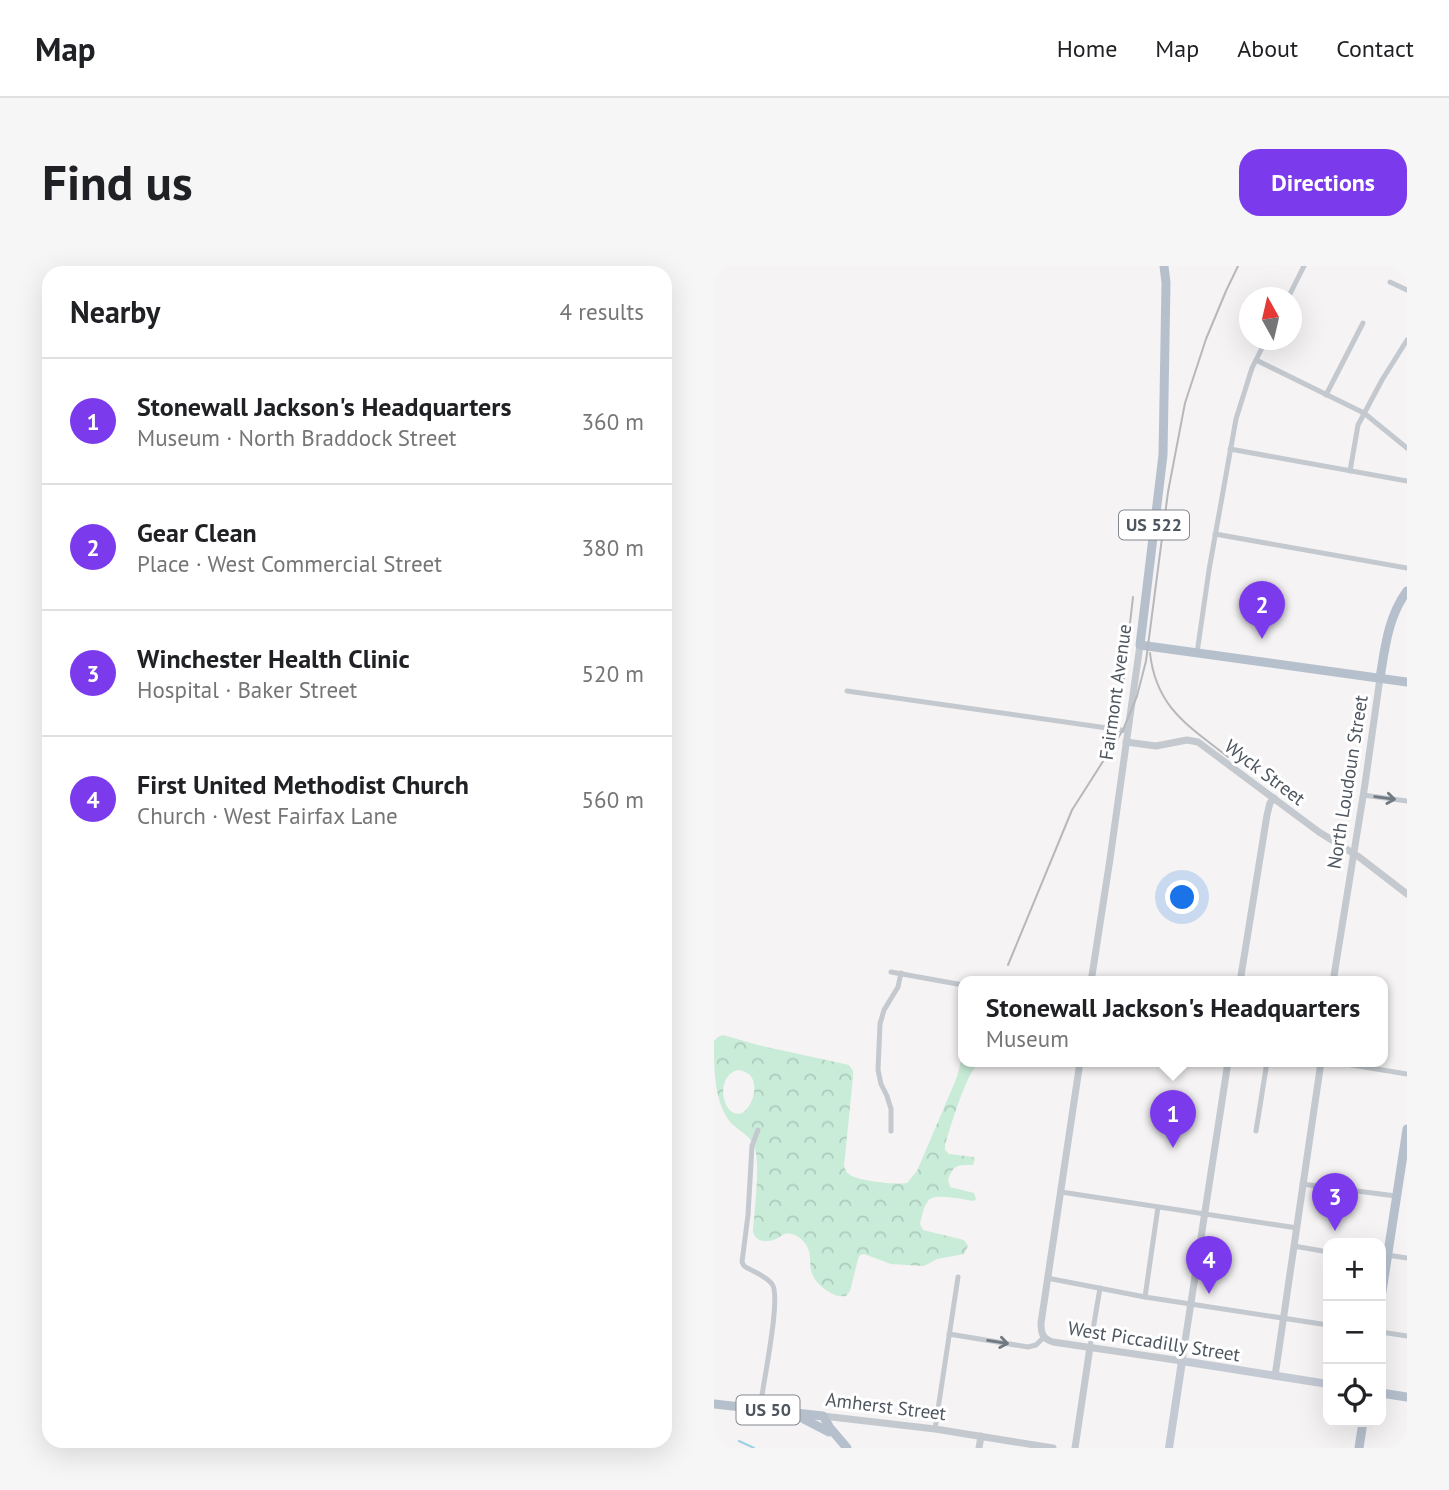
<!DOCTYPE html>
<html lang="en">
<head>
<meta charset="utf-8">
<style>
	:root { --surface:#fff; --page:#f6f6f6; --text:#202124; --muted:#757577; --line:#e0e0e0; --accent:#7c3aed }
	body { margin:0; font-family:"PT Sans",sans-serif; background:var(--page); color:var(--text) }
	.controls { position:absolute; right:21px; bottom:21px; display:grid; overflow:hidden; border-radius:14px; box-shadow:0 7px 28px #0002 }
	.controls button { width:63px; height:63px; display:grid; place-items:center; padding:0; border:0; border-bottom:2px solid var(--line); background:var(--surface); color:var(--text); font:35px sans-serif }
	.compass { position:absolute; left:525px; top:21px; width:63px; height:63px; border-radius:50%; background:var(--surface); box-shadow:0 7px 28px #0002; rotate:352deg }
	.you { position:absolute; left:469px; top:632px; width:24px; height:24px; margin:-18px; border:5px solid #fff; border-radius:50%; background:#1a73e8; box-shadow:0 0 0 10px #1a73e833 }
	.badge { display:grid; place-items:center; width:46px; height:46px; border-radius:50%; background:var(--accent); color:#fff; font-size:23px; font-weight:700 }
	.pin { position:absolute; translate:-50% -58px; filter:drop-shadow(0 2px 4px #0008) }
	.pin::after { content:''; position:absolute; top:37px; width:24px; height:21px; background:inherit; clip-path:polygon(0 0,100% 0,50% 100%) }
	.popup { position:absolute; left:244px; top:710px; width:430px; height:91px; box-sizing:border-box; display:grid; place-content:center; border-radius:14px; background:var(--surface); filter:drop-shadow(0 2px 5px #0005); font-size:23px; white-space:nowrap; color:var(--muted) }
	.popup b { font-size:26px; color:var(--text) }
	.popup::after { content:''; position:absolute; left:50%; top:100%; margin-left:-14px; border:14px solid transparent; border-top-color:var(--surface) }
	.list { margin:0; padding:0; list-style:none }
	h2 { display:flex; justify-content:space-between; align-items:center; height:91px; margin:0; padding:0 28px; font-size:30px }
	h2 small { font-size:23px; font-weight:400; color:var(--muted) }
	.list li { display:grid; grid-template-columns:46px 1fr auto; gap:21px; align-items:center; box-sizing:border-box; height:126px; padding:0 28px; border-top:2px solid var(--line) }
	.list b { display:block; font-size:26px; white-space:nowrap }
	.list p { margin:0; font-size:23px; white-space:nowrap; color:var(--muted) }
	.list em { font-size:23px; font-style:normal; color:var(--muted) }
	.icon { flex:none; width:38px; height:38px; fill:none; stroke:currentColor; stroke-width:2; stroke-linecap:round; stroke-linejoin:round }
	.map { position:relative; flex:none; width:693px; height:1182px; overflow:hidden; border-radius:21px }
	header { display:flex; align-items:center; gap:42px; box-sizing:border-box; height:98px; padding:0 35px; background:var(--surface); border-bottom:2px solid var(--line) }
	header strong { font-size:33px }
	nav { display:flex; gap:38px; margin-inline-start:auto; font-size:24px }
	.intro { display:flex; align-items:center; justify-content:space-between; box-sizing:border-box; height:168px; padding:0 42px }
	h1 { margin:0; font-size:49px }
	.button { padding:18px 32px; border-radius:21px; background:var(--accent); color:#fff; font-size:24px; font-weight:700 }
	main { display:flex; gap:42px; padding:0 42px }
	aside { flex:1; background:var(--surface); border-radius:21px; box-shadow:0 7px 28px #0002 }
	.map>svg:first-child { display:block }
	.forest { fill:url(#forest-crowns); fill-rule:evenodd }
	.lines { fill:none; stroke-linecap:round; stroke-linejoin:round }
	.stream { stroke:#9bcfe3; stroke-width:2 }
	.minor { stroke:#c3c9cf; stroke-width:5 }
	.tertiary { stroke:#c3c9cf; stroke-width:7 }
	.secondary { stroke:#c3cad4; stroke-width:8 }
	.primary { stroke:#b6c0cd; stroke-width:9 }
	.rail { stroke:#b6b8bc; stroke-width:2 }
	.oneway { stroke:#707880 }
	.labels { text-anchor:middle; stroke-width:6; stroke-linejoin:round; paint-order:stroke }
	.shield { fill:#fff; stroke:#82888e; stroke-width:2 }
	.shield-label { font-size:18px; font-weight:bold; fill:#4d555e }
	.street-label { font-size:19px; fill:#4d555e; stroke:#fff }
</style>
</head>
<body>
<header>
<strong>Map</strong>
<nav><a>Home</a><a>Map</a><a>About</a><a>Contact</a></nav>
</header>
<div class="intro"><h1>Find us</h1><a class="button">Directions</a></div>
<main>
<aside>
<h2>Nearby<small>4 results</small></h2>
<ul class="list">
<li><span class="badge">1</span><div><b>Stonewall Jackson's Headquarters</b><p>Museum · North Braddock Street</p></div><em>360 m</em></li>
<li><span class="badge">2</span><div><b>Gear Clean</b><p>Place · West Commercial Street</p></div><em>380 m</em></li>
<li><span class="badge">3</span><div><b>Winchester Health Clinic</b><p>Hospital · Baker Street</p></div><em>520 m</em></li>
<li><span class="badge">4</span><div><b>First United Methodist Church</b><p>Church · West Fairfax Lane</p></div><em>560 m</em></li>
</ul>
</aside>
<div class="map">
<svg width="693" height="1182" viewBox="0 0 693 1182">
	<defs>
		<pattern id="forest-crowns" width="20" height="18" patternUnits="userSpaceOnUse" patternTransform="scale(1.75)"><rect width="20" height="18" fill="#c8ecd8"/><path d="M2 6a3 3 0 1 1 6 0M12 15a3 3 0 1 1 6 0" fill="none" stroke="#adccbc"/></pattern>
	</defs>
	<rect width="100%" height="100%" fill="#f5f3f3"/>
	<path class="forest" d="M9,769L44,779L135,799L139,805V811L130,900C132,905 132,906 136,909C145,915 183,919 193,917L203,905L243,811L249,787V796H300C287,804 274,794 264,799C253,804 235,866 231,879V884L235,888L259,891L261,893L259,899C243,899 240,898 234,914L236,921L260,927L262,933L260,935C249,934 220,926 214,935C209,941 208,951 206,958L209,964L250,974L254,980L250,988L223,993L210,1000L177,998L150,988L146,989L144,993L136,1025L132,1030C123,1031 118,1028 112,1024C86,1005 104,993 90,976C86,971 78,966 71,968C69,968 63,973 62,973C52,977 42,976 39,966C40,949 47,894 40,880C36,869 25,865 17,857C0,836 0,804 0,775L4,771ZM24,804C50,806 40,842 28,847C8,854 0,809 24,804Z"/>
	<g class="lines">
		<polyline class="stream" points="25,1175 40,1182"/>
		<g class="minor">
			<polyline points="676,16 693,24"/>
			<polyline points="574,32 590,0"/>
			<polyline points="542,94 650,147 693,182"/>
			<polyline points="612,129 649,57"/>
			<polyline points="516,183 693,215"/>
			<polyline points="636,205 644,159 668,114 693,74"/>
			<polyline points="501,268 693,302"/>
			<polyline points="483,387 495,304 522,153 538,102 552,74"/>
			<polyline points="133,425 414,465"/>
			<polyline points="649,529 693,535"/>
			<polyline points="177,706 249,719"/>
			<polyline points="620,796 693,808"/>
			<path d="M44,864L38,880L34,949L28,996L30,1000C38,1005 52,1010 58,1018C68,1030 48,1122 46,1143"/>
			<polyline points="177,865 177,843 173,830 167,818 164,804 166,758 170,744 184,721 187,707"/>
			<polyline points="542,865 553,796"/>
			<polyline points="588,918 682,930"/>
			<polyline points="347,926 583,962"/>
			<polyline points="580,980 614,986"/>
			<polyline points="673,989 693,992"/>
			<polyline points="333,1012 431,1031 614,1059"/>
			<polyline points="431,1031 444,941"/>
			<polyline points="667,1066 693,1070"/>
			<polyline points="235,1068 314,1081 322,1079 330,1071"/>
			<polyline points="376,1081 386,1022"/>
			<polyline points="221,1163 244,1011"/>
		</g>
		<g class="tertiary">
			<polyline points="412,476 442,480 473,474 484,476 605,566 645,591 693,628"/>
			<polyline points="377,716 396,593 426,379"/>
			<polyline points="526,716 553,549 556,537 560,532"/>
			<polyline points="619,716 651,518 666,412"/>
			<path d="M366,796L327,1057C327,1068 329,1073 339,1076L468,1095L514,796"/>
			<polyline points="561,1110 607,796"/>
			<polyline points="109,1150 221,1163 339,1182"/>
			<polyline points="265,1182 267,1170"/>
			<polyline points="361,1182 376,1081"/>
		</g>
		<polyline class="secondary" points="455,1182 468,1095 614,1118"/>
		<g class="primary">
			<polyline points="450,0 452,17 449,189 426,379 693,416"/>
			<path d="M666,412C671,381 674,351 693,325"/>
			<polyline points="667,1032 693,863"/>
			<polyline points="667,1127 693,1131"/>
			<polyline points="0,1138 109,1150 116,1162 133,1182"/>
			<polyline points="84,1150 115,1166"/>
			<polyline points="645,1182 649,1156"/>
		</g>
		<g class="rail">
			<path d="M436,387C442,442 475,460 514,491"/>
			<polyline points="402,464 406,445 419,331"/>
			<polyline points="294,699 358,544 409,464 423,430 432,395 454,226 471,137 492,73 512,25 524,0"/>
		</g>
	</g>
	<defs><path id="oneway-shaft" d="M-6 0H5M1.5-3L5.5 0L1.5 3" fill="none" stroke-width="1.6" stroke-linecap="round" stroke-linejoin="round" transform="scale(1.75)"/></defs>
	<g class="oneway">
		<use href="#oneway-shaft" transform="translate(671 532) rotate(8)"/>
		<use href="#oneway-shaft" transform="translate(284 1076) rotate(9)"/>
	</g>
	<g class="labels">
		<g class="shield">
			<rect x="405" y="244.5" width="70" height="29" rx="5"/>
			<rect x="22.5" y="1129.5" width="63" height="29" rx="5"/>
		</g>
		<g class="shield-label">
			<text x="440" y="265">US 522</text>
			<text x="54" y="1150">US 50</text>
		</g>
		<g class="street-label">
			<text transform="translate(401 426) rotate(-82)" y="7">Fairmont Avenue</text>
			<text transform="translate(551 506) rotate(37)" y="7">Wyck Street</text>
			<text transform="translate(633 516) rotate(-81)" y="7">North Loudoun Street</text>
			<text transform="translate(440 1075) rotate(9)" y="7">West Piccadilly Street</text>
			<text transform="translate(172 1140) rotate(7)" y="7">Amherst Street</text>
		</g>
	</g>
</svg>
<div class="controls">
<button>+</button>
<button>−</button>
<button><svg class="icon" aria-label="locate" viewBox="0 0 24 24"><circle cx="12" cy="12" r="6"/><path d="M12 2v4M12 18v4M2 12h4M18 12h4"/></svg></button>
</div>
<svg class="compass" viewBox="-18 -18 36 36"><path d="M0-13l5 13h-10z" fill="#e53935"/><path d="M0 13l5-13h-10z" fill="#757577"/></svg>
<div class="you"></div>
<div class="pin badge" style="left:459px;top:882px">1</div>
<div class="popup"><b>Stonewall Jackson's Headquarters</b>Museum</div>
<div class="pin badge" style="left:548px;top:373px">2</div>
<div class="pin badge" style="left:621px;top:965px">3</div>
<div class="pin badge" style="left:495px;top:1028px">4</div>
</div>
</main>
</body>
</html>
